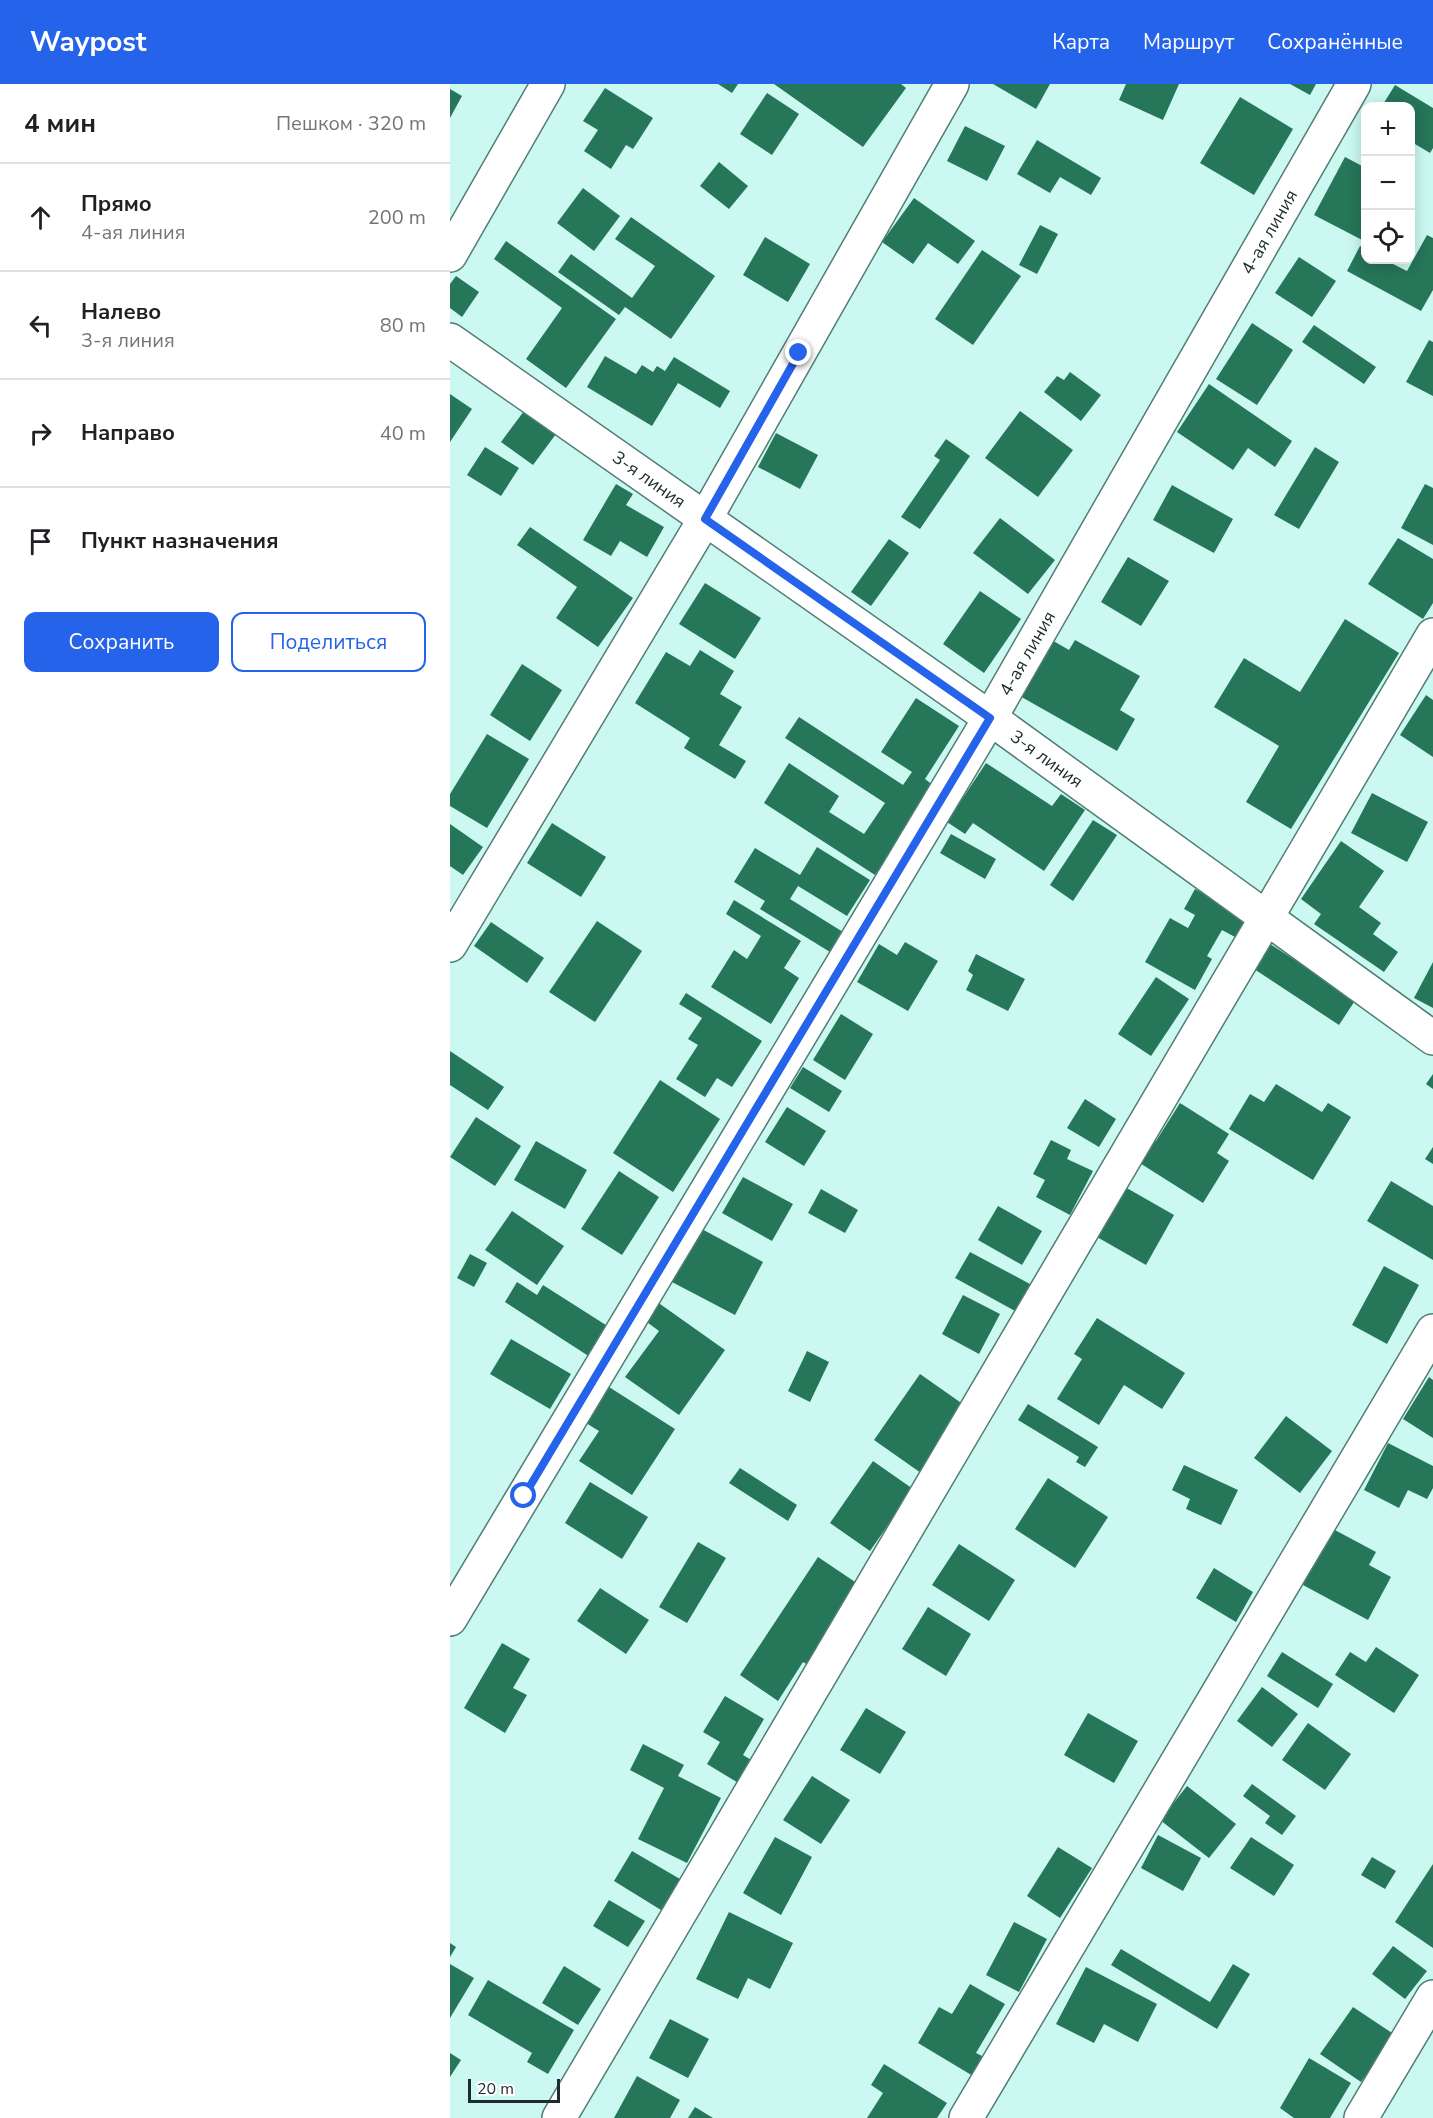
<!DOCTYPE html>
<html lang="ru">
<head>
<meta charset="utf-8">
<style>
	:root { --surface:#fff; --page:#f2f2f2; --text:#202124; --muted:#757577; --line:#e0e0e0; --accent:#2563eb }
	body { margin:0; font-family:"Nunito Sans",sans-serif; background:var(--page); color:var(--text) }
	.controls { position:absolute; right:18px; top:18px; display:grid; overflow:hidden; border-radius:12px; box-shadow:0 3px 15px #0003 }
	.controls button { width:54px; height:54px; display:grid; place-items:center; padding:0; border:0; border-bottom:2px solid var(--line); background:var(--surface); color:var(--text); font:30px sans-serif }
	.scale { position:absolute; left:18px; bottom:15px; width:92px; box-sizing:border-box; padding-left:6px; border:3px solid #1c2d2b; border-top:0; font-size:16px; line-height:21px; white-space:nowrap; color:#1c2d2b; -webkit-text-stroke:4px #fff; paint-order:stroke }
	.stop { position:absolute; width:18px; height:18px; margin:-14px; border:4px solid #2563eb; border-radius:50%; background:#fff }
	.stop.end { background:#2563eb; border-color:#fff; box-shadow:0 2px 6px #0008 }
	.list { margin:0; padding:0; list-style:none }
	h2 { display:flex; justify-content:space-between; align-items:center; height:78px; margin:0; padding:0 24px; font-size:26px }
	h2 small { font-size:20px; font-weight:400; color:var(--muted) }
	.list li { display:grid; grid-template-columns:39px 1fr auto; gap:18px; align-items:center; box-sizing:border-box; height:108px; padding:0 24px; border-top:2px solid var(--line) }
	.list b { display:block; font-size:22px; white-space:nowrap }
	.list p { margin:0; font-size:20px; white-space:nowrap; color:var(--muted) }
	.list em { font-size:20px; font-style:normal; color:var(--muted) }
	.actions { display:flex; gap:12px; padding:18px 24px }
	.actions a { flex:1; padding:14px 0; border:2px solid var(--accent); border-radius:12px; text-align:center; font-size:21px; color:var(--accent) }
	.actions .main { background:var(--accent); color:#fff }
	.icon { flex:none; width:33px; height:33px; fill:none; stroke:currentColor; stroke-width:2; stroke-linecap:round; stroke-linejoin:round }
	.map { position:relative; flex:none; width:983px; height:2034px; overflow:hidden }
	header { display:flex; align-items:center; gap:36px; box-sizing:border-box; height:84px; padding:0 30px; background:var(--accent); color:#fff }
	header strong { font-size:28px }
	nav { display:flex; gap:33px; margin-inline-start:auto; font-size:21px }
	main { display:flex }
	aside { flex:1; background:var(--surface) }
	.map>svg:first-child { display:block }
	.building { fill:#267659 }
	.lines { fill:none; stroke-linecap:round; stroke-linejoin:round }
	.street-casing { stroke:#527d77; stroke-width:36 }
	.street { stroke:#fff; stroke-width:33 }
	.route { stroke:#2563eb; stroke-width:8 }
	.labels { text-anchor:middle; stroke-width:6; stroke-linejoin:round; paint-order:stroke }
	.street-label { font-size:18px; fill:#1c2d2b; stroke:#fff }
</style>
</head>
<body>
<header>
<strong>Waypost</strong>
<nav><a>Карта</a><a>Маршрут</a><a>Сохранённые</a></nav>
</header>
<main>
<aside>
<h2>4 мин<small>Пешком · 320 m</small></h2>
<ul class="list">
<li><svg class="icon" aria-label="ahead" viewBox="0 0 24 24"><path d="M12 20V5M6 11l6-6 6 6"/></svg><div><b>Прямо</b><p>4-ая линия</p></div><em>200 m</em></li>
<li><svg class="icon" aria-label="left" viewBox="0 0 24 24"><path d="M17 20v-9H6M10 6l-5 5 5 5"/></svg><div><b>Налево</b><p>3-я линия</p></div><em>80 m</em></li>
<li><svg class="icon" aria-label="right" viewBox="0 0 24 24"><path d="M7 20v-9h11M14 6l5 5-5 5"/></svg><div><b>Направо</b></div><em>40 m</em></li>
<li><svg class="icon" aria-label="arrive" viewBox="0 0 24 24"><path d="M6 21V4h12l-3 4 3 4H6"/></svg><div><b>Пункт назначения</b></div></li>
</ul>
<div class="actions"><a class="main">Сохранить</a><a>Поделиться</a></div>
</aside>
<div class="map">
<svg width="983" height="2034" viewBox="0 0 983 2034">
	<rect width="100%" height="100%" fill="#cbf9f2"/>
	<g class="building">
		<polygon points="268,0 288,0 282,9"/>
		<polygon points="324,0 451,0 456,4 413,63"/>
		<polygon points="543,0 600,0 586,25"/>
		<polygon points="676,0 729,0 713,36 669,16"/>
		<polygon points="840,0 866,0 860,11"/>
		<polygon points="945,1 983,24 983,64 980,69 965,60 960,67 960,22 932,22"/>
		<polygon points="155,4 203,34 183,65 176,61 161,85 134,67 148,46 133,37"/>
		<polygon points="0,5 12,12 0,34"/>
		<polygon points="317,9 349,30 322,71 290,50"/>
		<polygon points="790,13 843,45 804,111 750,79"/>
		<polygon points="515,42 555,62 537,97 497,77"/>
		<polygon points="587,56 651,94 641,111 610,93 600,109 567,90"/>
		<polygon points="895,73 916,84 916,158 864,131"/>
		<polygon points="269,78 298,102 279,125 250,102"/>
		<polygon points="133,104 170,132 144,167 107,139"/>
		<polygon points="464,114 525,157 508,180 478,159 463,180 432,158"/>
		<polygon points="181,133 265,192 221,255 175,223 169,231 108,188 121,170 182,214 205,182 165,155"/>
		<polygon points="590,141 608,150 587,190 569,181"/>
		<polygon points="977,151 983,154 983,206 971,227 897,187 910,162 916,165 916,176 935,176 957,187"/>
		<polygon points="315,153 360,180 338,218 293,191"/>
		<polygon points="56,157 166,235 116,304 76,275 112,224 44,175"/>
		<polygon points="532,166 571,192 523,261 485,235"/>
		<polygon points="849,173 886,197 862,233 825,209"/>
		<polygon points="6,192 29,208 12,233 0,224 0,200"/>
		<polygon points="802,239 843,266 807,321 766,295"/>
		<polygon points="864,241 926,283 914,300 852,258"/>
		<polygon points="979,256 983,258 983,312 956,298"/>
		<polygon points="155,272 186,290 192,281 203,288 207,282 215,287 224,273 280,307 270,324 228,299 202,342 137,303"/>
		<polygon points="620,288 651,311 631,337 594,308 607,292 614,296"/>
		<polygon points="759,300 842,357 825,383 798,364 783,386 727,348"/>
		<polygon points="0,310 22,325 0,358"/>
		<polygon points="74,327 106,350 83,381 51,358"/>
		<polygon points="570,327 623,366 588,413 535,374"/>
		<polygon points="326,349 368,371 350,405 308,383"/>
		<polygon points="496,355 520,372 470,445 451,433 490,376 484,372"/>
		<polygon points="35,363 69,384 51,412 17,391"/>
		<polygon points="865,363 889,378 849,445 824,431"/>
		<polygon points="166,400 183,410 176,421 214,443 197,473 170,457 161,472 133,456"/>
		<polygon points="975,400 983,404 983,461 951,444"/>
		<polygon points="722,401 783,435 764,469 703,436"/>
		<polygon points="550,434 605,476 578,510 523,469"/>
		<polygon points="80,443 183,514 148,563 106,534 127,503 67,461"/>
		<polygon points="948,454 983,475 983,519 973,535 918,500"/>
		<polygon points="439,455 459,469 421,522 401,508"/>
		<polygon points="678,473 719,497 691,542 651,518"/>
		<polygon points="255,499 311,534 285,575 229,540"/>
		<polygon points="530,507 571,535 534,589 493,560"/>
		<polygon points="895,535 949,569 841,745 796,718 829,662 764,623 794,574 850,608"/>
		<polygon points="600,555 619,566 625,556 690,592 670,626 685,635 667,667 568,611"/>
		<polygon points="250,566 284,587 270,610 292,623 269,661 296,677 285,695 234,664 240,654 185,619 216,568 240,582"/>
		<polygon points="72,580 112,606 80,657 40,631"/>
		<polygon points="976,611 983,616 983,673 950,651"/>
		<polygon points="466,614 509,642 475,695 484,702 425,791 314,719 339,679 389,712 379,728 414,750 435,719 335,654 349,633 453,701 462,688 431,668"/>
		<polygon points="37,650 79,675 37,744 0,722 0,710"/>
		<polygon points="536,679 602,722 611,710 635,726 594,787 523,739 515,750 497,738"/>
		<polygon points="922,709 978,738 957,778 901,749"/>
		<polygon points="643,736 667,751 623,817 600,801"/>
		<polygon points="102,739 156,773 131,813 77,779"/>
		<polygon points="0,740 33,763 13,791 0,782"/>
		<polygon points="501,750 546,775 535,795 490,769"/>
		<polygon points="891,757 934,787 909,823 931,839 923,850 948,868 934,888 864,840 871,830 851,815"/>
		<polygon points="367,763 420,796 397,832 348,802 340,815 393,848 380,868 310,825 315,817 284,798 305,764 350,791"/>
		<polygon points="745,805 796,833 785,853 772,846 757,872 762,875 745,906 695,878 720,834 738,844 745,831 734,825"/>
		<polygon points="284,816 351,857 334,884 349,894 321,940 261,903 284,866 297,875 311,852 276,830"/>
		<polygon points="147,837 192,867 145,938 99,908"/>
		<polygon points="41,838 94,874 77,899 24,862"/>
		<polygon points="455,858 488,877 458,927 407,898 429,860 447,871"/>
		<polygon points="820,860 906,915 889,941 804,885"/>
		<polygon points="526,870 575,895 558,927 516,906 523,891 518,887"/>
		<polygon points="983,878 983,924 964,914"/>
		<polygon points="706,893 739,915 701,972 668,950"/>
		<polygon points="236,909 312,957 282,1003 267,994 255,1013 226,995 248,961 238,955 252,934 229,920"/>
		<polygon points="391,930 423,950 395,996 363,976"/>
		<polygon points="0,967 54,1003 38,1026 0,1001"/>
		<polygon points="353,983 392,1007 379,1028 340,1004"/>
		<polygon points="983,990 983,1005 976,1000"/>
		<polygon points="210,996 270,1035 223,1108 163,1069"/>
		<polygon points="826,1000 872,1028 878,1019 901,1033 863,1096 779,1045 800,1010 814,1018"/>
		<polygon points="635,1015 666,1035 649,1063 617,1044"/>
		<polygon points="730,1019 779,1050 767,1069 779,1077 753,1119 685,1076 700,1053 706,1057"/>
		<polygon points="337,1023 376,1047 354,1082 315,1058"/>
		<polygon points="26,1033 71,1062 45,1102 0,1073"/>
		<polygon points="601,1056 621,1066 617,1075 643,1087 620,1131 586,1113 595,1096 583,1090"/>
		<polygon points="86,1057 137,1086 115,1125 64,1096"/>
		<polygon points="983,1063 983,1080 975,1075"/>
		<polygon points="169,1087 209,1113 172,1171 131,1145"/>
		<polygon points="293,1093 343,1120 322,1157 272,1129"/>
		<polygon points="941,1097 983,1122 983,1176 917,1137"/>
		<polygon points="675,1103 724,1131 696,1181 647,1153"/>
		<polygon points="371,1105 408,1126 395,1149 358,1129"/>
		<polygon points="548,1122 592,1147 572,1181 528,1156"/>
		<polygon points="62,1127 114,1162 87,1201 35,1166"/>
		<polygon points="248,1143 313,1178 285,1231 220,1197"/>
		<polygon points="520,1168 580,1200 565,1227 505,1194"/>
		<polygon points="20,1170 37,1179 24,1203 7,1194"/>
		<polygon points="934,1182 969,1201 937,1260 902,1241"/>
		<polygon points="67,1198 87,1211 93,1201 159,1243 140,1273 55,1218"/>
		<polygon points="513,1211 550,1230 529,1270 492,1250"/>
		<polygon points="203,1215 275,1266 229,1331 175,1293 209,1247 190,1233"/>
		<polygon points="647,1234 735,1289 712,1325 674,1301 649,1341 607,1315 632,1275 624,1270"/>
		<polygon points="61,1255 121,1290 100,1325 40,1290"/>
		<polygon points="357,1267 379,1278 360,1318 338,1307"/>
		<polygon points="470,1290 517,1323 471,1389 424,1356"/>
		<polygon points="979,1293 983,1296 983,1354 953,1335"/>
		<polygon points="159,1303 225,1345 182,1411 129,1377 149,1347 136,1339"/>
		<polygon points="578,1320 648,1363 635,1383 626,1378 629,1373 568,1336"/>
		<polygon points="836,1332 882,1367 850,1409 804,1374"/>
		<polygon points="938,1359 983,1382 983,1404 977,1415 958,1406 949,1424 914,1406"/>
		<polygon points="423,1377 463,1405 420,1467 380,1439"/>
		<polygon points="734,1381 788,1406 771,1441 736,1425 740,1415 722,1406"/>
		<polygon points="290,1384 347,1421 338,1437 279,1399"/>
		<polygon points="598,1394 658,1433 625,1484 565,1445"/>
		<polygon points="140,1398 198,1433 172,1475 115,1439"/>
		<polygon points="883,1445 926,1468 919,1481 941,1493 918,1536 853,1501"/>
		<polygon points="248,1458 276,1474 237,1539 209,1523"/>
		<polygon points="509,1460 565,1496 539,1537 482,1501"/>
		<polygon points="368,1473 414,1504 361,1583 353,1578 328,1617 290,1591"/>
		<polygon points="764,1484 803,1508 786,1538 746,1514"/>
		<polygon points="150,1504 199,1536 176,1570 127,1537"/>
		<polygon points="478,1523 521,1550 496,1592 452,1565"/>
		<polygon points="52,1559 80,1575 63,1604 77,1611 55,1649 14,1624"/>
		<polygon points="926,1563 969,1591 944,1629 885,1591 900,1568 916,1578"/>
		<polygon points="832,1568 883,1600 868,1624 817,1592"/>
		<polygon points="812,1603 848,1630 822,1663 787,1637"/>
		<polygon points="275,1612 314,1635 293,1671 303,1677 290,1700 257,1680 270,1658 253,1648"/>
		<polygon points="416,1624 456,1648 430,1690 390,1666"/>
		<polygon points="638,1629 688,1657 664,1699 614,1671"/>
		<polygon points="858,1639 901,1670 875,1706 832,1676"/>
		<polygon points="193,1660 234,1681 228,1692 271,1714 237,1779 188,1755 214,1704 180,1686"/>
		<polygon points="362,1692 400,1716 371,1760 333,1736"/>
		<polygon points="802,1700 846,1732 832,1751 815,1739 820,1732 793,1712"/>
		<polygon points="737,1702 786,1740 759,1774 710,1736"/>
		<polygon points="708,1751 751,1774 733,1807 691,1784"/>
		<polygon points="325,1753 362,1773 331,1831 293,1809"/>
		<polygon points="801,1753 844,1781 824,1812 780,1784"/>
		<polygon points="608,1763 642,1784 610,1834 577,1812"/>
		<polygon points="182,1767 230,1795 211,1826 164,1797"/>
		<polygon points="922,1773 946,1787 935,1805 911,1791"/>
		<polygon points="983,1780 983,1864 945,1838"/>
		<polygon points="159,1816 195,1837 178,1863 143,1842"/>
		<polygon points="279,1828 343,1859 320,1905 298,1894 288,1915 246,1895"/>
		<polygon points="564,1838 597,1855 569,1908 536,1891"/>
		<polygon points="0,1859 6,1863 0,1873"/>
		<polygon points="943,1862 977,1887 955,1915 922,1890"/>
		<polygon points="671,1865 760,1918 783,1880 800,1890 767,1945 661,1881"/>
		<polygon points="0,1880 24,1894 0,1934"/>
		<polygon points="114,1882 151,1905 128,1941 92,1919"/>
		<polygon points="636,1883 707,1920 688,1958 654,1940 644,1959 606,1940"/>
		<polygon points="38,1896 124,1946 98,1990 77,1978 82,1969 18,1931"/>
		<polygon points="520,1900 555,1920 526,1969 534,1973 523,1992 468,1959 489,1923 502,1930"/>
		<polygon points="903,1923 945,1951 911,1998 870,1970"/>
		<polygon points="220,1935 259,1955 238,1994 199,1974"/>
		<polygon points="0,1969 11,1976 0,1993"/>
		<polygon points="859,1974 901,1999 880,2034 844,2034 830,2024"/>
		<polygon points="434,1980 497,2019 487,2034 417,2034 433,2009 421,2001"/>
		<polygon points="187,1992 230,2016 220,2034 164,2034"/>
		<polygon points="245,2023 263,2034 238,2034"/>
	</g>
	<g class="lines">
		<defs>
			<g id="street">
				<polyline points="0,171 98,0"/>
				<path id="s1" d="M0,256L540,634L983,954"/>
				<polyline points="0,861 255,435 502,0"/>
				<path id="s2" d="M0,1535L540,634L904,0"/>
				<polyline points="109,2034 983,551"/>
				<polyline points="516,2034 983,1247"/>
				<polyline points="911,2034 983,1913"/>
			</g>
		</defs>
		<use href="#street" class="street-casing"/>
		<use href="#street" class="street"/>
	</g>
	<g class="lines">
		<polyline class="route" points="74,1412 540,634 255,435 349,269"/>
	</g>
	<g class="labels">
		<g class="street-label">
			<text dy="6" stroke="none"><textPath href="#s2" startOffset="1611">4-ая линия</textPath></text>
			<text dy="6" stroke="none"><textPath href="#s1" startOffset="243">3-я линия</textPath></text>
			<text dy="6" stroke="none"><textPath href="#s2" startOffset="1125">4-ая линия</textPath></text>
			<text dy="6" stroke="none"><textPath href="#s1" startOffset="729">3-я линия</textPath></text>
		</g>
	</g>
</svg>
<div class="controls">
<button>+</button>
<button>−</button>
<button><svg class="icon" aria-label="locate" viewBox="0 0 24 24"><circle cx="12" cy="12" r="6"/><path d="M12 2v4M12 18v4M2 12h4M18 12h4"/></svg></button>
</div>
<div class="scale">20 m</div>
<div class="stop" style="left:74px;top:1412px"></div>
<div class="stop end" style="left:349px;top:269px"></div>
</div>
</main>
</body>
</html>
